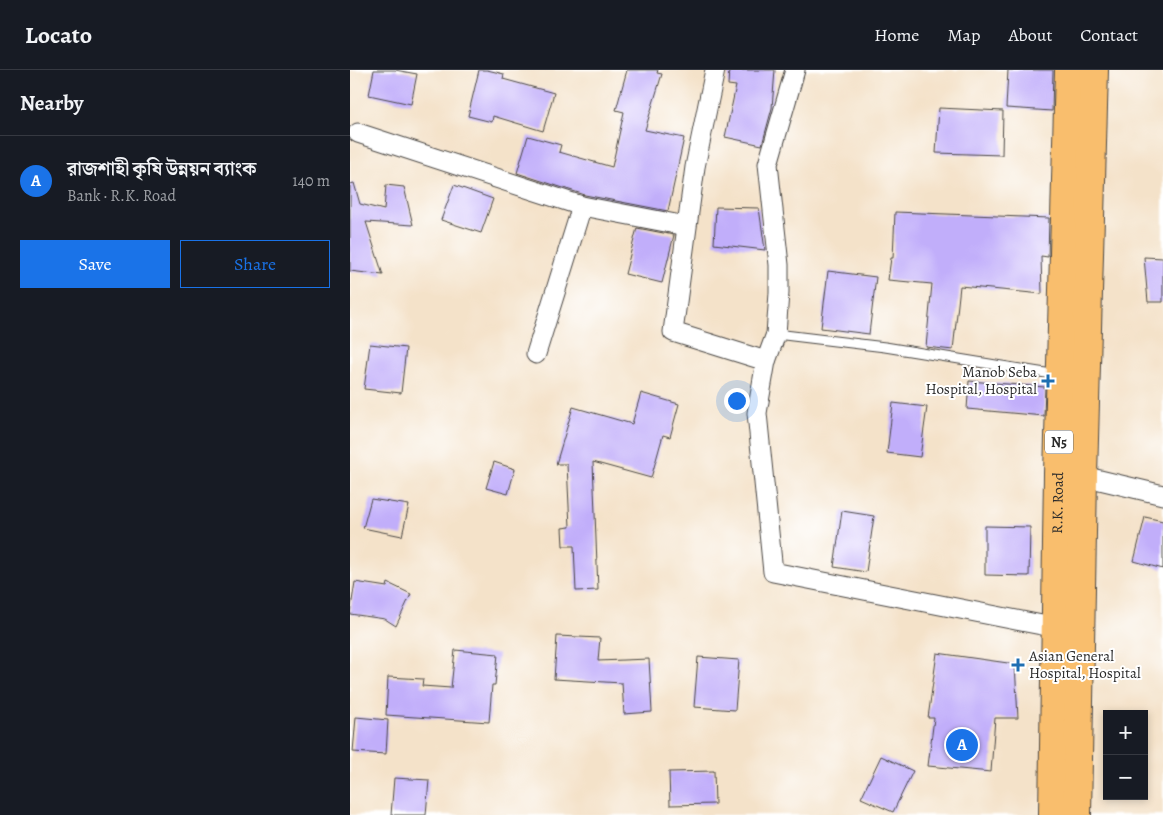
<!DOCTYPE html>
<html lang="en">
<head>
<meta charset="utf-8">
<style>
	:root { --surface:#171b24; --page:#242831; --text:#f1f3f6; --muted:#9ea1a6; --line:#363941; --accent:#1a73e8 }
	body { margin:0; font-family:Alegreya,"Noto Serif Bengali",serif; background:var(--page); color:var(--text) }
	.controls { position:absolute; right:15px; bottom:15px; display:grid; overflow:hidden; border-radius:0px; box-shadow:0 2px 8px #0003 }
	.controls button { width:45px; height:45px; display:grid; place-items:center; padding:0; border:0; border-bottom:1px solid var(--line); background:var(--surface); color:var(--text); font:25px sans-serif }
	.you { position:absolute; left:386px; top:330px; width:18px; height:18px; margin:-12px; border:4px solid #fff; border-radius:50%; background:#1a73e8; box-shadow:0 0 0 8px #1a73e833 }
	.badge { display:grid; place-items:center; width:32px; height:32px; border-radius:50%; background:var(--accent); color:#fff; font-size:16px; font-weight:700 }
	.pin { position:absolute; translate:-50% -50%; border:2px solid #fff; box-shadow:0 1px 5px #0006 }
	.list { margin:0; padding:0; list-style:none }
	h2 { display:flex; justify-content:space-between; align-items:center; height:65px; margin:0; padding:0 20px; font-size:21px }
	h2 small { font-size:16px; font-weight:400; color:var(--muted) }
	.list li { display:grid; grid-template-columns:32px 1fr auto; gap:15px; align-items:center; box-sizing:border-box; height:90px; padding:0 20px; border-top:1px solid var(--line) }
	.list b { display:block; font-size:19px; white-space:nowrap }
	.list p { margin:0; font-size:16px; white-space:nowrap; color:var(--muted) }
	.list em { font-size:16px; font-style:normal; color:var(--muted) }
	.actions { display:flex; gap:10px; padding:15px 20px }
	.actions a { flex:1; padding:11px 0; border:1px solid var(--accent); border-radius:0px; text-align:center; font-size:18px; color:var(--accent) }
	.actions .main { background:var(--accent); color:#fff }
	.map { position:relative; flex:none; width:813px; height:745px; overflow:hidden }
	header { display:flex; align-items:center; gap:30px; box-sizing:border-box; height:70px; padding:0 25px; background:var(--surface); border-bottom:1px solid var(--line) }
	header strong { font-size:24px }
	nav { display:flex; gap:28px; margin-inline-start:auto; font-size:18px }
	main { display:flex }
	aside { flex:1; background:var(--surface) }
	.map>svg:first-child { display:block }
	.building { fill:#c1aefa }
	.lines { fill:none; stroke-linecap:round; stroke-linejoin:round }
	.lane-casing { stroke:#494643; stroke-width:11 }
	.street-casing { stroke:#494643; stroke-width:21 }
	.highway-casing { stroke:#494643; stroke-width:30 }
	.lane { stroke:#fff; stroke-width:9 }
	.street { stroke:#fff; stroke-width:19 }
	.highway { stroke:#f9be6d; stroke-width:28 }
	.poi-dot { fill:#1f6fb2; stroke:#fff; stroke-width:2 }
	.labels { text-anchor:middle; stroke-width:4; stroke-linejoin:round; paint-order:stroke }
	.shield { fill:#fff; stroke:#6b6b6b; stroke-width:1 }
	.shield-label { font-size:14px; font-weight:bold; fill:#2b2b2b }
	.poi-label { font-size:15px; fill:#2b2b2b; stroke:#fff; text-anchor:end }
	.street-label { font-size:15px; fill:#2b2b2b; stroke:#fff }
</style>
</head>
<body>
<header>
<strong>Locato</strong>
<nav><a>Home</a><a>Map</a><a>About</a><a>Contact</a></nav>
</header>
<main>
<aside>
<h2>Nearby<small></small></h2>
<ul class="list">
<li><span class="badge">A</span><div><b>রাজশাহী কৃষি উন্নয়ন ব্যাংক</b><p>Bank · R.K. Road</p></div><em>140 m</em></li>
</ul>
<div class="actions"><a class="main">Save</a><a>Share</a></div>
</aside>
<div class="map">
<svg width="813" height="745" viewBox="0 0 813 745">
	<rect width="100%" height="100%" fill="#fff"/>
	<filter id="ink" filterUnits="userSpaceOnUse"><feTurbulence type="fractalNoise" baseFrequency=".02" numOctaves="2"/><feDisplacementMap in="SourceGraphic" scale="10" xChannelSelector="R" yChannelSelector="G"/><feConvolveMatrix kernelMatrix="1 2 1 2 8 2 1 2 1" color-interpolation-filters="sRGB"/></filter>
	<filter id="wash" filterUnits="userSpaceOnUse"><feTurbulence type="fractalNoise" baseFrequency=".0096" numOctaves="4" result="noise"/><feDisplacementMap in="SourceGraphic" scale="20" xChannelSelector="R" yChannelSelector="G"/><feGaussianBlur stdDeviation="1.12" result="paint"/><feColorMatrix in="noise" values="0 0 0 0 0 0 0 0 0 0 0 0 0 0 0 0 0 1.4 0 .05"/><feComposite in="paint" operator="in"/></filter>
	<g filter="url(#wash)">
		<rect width="100%" height="100%" fill="#f4e2c9"/>
		<g id="blocks">
			<g class="building">
				<polygon points="24,0 45,0 67,4 61,34 19,25"/>
				<polygon points="129,0 137,0 154,4 153,9 204,23 193,61 143,46 142,52 118,46"/>
				<polygon points="277,0 308,0 307,3 312,4 295,60 334,68 318,141 235,125 167,103 178,66 211,75 209,82 262,97 274,42 266,40"/>
				<polygon points="379,0 425,0 422,38 412,75 375,67 386,16 378,15"/>
				<polygon points="658,0 703,0 702,41 656,38"/>
				<polygon points="589,38 653,41 652,85 586,83"/>
				<polygon points="4,113 10,134 34,140 36,115 54,117 63,155 16,152 33,205 0,201 0,114"/>
				<polygon points="104,115 143,129 131,163 91,150"/>
				<polygon points="366,137 409,138 415,180 364,174"/>
				<polygon points="545,142 699,148 698,187 691,186 692,224 610,216 603,280 576,277 582,214 538,210 541,188 543,188"/>
				<polygon points="287,158 324,165 312,213 275,204"/>
				<polygon points="794,187 813,188 813,232 798,232"/>
				<polygon points="478,201 526,207 519,264 471,258"/>
				<polygon points="20,274 56,278 51,323 14,319"/>
				<polygon points="619,311 695,317 694,346 617,339"/>
				<polygon points="291,323 329,334 320,367 313,365 301,408 243,392 248,520 226,521 224,476 213,476 212,458 220,457 217,394 206,394 223,337 282,354"/>
				<polygon points="543,333 577,337 570,387 537,383"/>
				<polygon points="144,392 165,399 158,424 136,418"/>
				<polygon points="21,429 59,435 52,466 13,458"/>
				<polygon points="492,441 524,446 516,502 484,497"/>
				<polygon points="795,447 813,451 813,499 784,491"/>
				<polygon points="635,456 680,457 679,506 635,505"/>
				<polygon points="5,512 37,517 38,513 61,524 46,556 35,549 0,544"/>
				<polygon points="207,566 250,568 248,591 299,589 302,642 274,644 272,613 204,609"/>
				<polygon points="105,580 148,584 145,615 142,615 139,652 36,645 38,607 73,609 72,616 101,618"/>
				<polygon points="587,583 665,594 668,648 645,648 641,702 578,696 584,648 578,648"/>
				<polygon points="348,587 389,590 385,640 344,637"/>
				<polygon points="6,647 38,650 36,684 3,682"/>
				<polygon points="531,686 563,701 543,742 511,728"/>
				<polygon points="364,701 365,734 320,735 319,702"/>
				<polygon points="44,708 79,710 76,745 41,745"/>
			</g>
		</g>
	</g>
	<g filter="url(#ink)">
		<use href="#blocks" fill-opacity="0" stroke="#494643" stroke-width="1"/>
		<g class="lines">
			<defs>
				<polyline id="lane" points="426,264 535,277 708,305"/>
				<g id="street">
					<polyline points="365,0 345,97 323,262 416,291 407,343 423,502 707,558"/>
					<polyline points="8,63 232,136 336,156"/>
					<polyline points="186,284 232,136"/>
					<polyline points="416,291 426,264 429,223 429,195 418,94 445,0"/>
					<polyline points="733,406 813,425"/>
				</g>
				<g id="highway">
					<path id="s1" d="M703,745L708,404L719,0"/>
					<polyline points="727,745 733,406 744,0"/>
				</g>
			</defs>
			<use href="#lane" class="lane-casing"/>
			<use href="#street" class="street-casing"/>
			<use href="#highway" class="highway-casing"/>
			<use href="#lane" class="lane"/>
			<use href="#street" class="street"/>
			<use href="#highway" class="highway"/>
		</g>
	</g>
	<g class="poi-dot">
		<path d="M695.5 303.5h5v5h5v5h-5v5h-5v-5h-5v-5h5z"/>
		<path d="M665.5 587.5h5v5h5v5h-5v5h-5v-5h-5v-5h5z"/>
	</g>
	<g class="labels">
		<rect class="shield" x="695" y="360.5" width="28" height="23" rx="4"/>
		<g class="shield-label">
			<text x="709" y="377">N5</text>
		</g>
		<g class="poi-label">
			<text x="687" y="307">Manob Seba<tspan x="687" dy="17">Hospital, Hospital</tspan></text>
			<text x="679" y="591" text-anchor="start">Asian General<tspan x="679" dy="17">Hospital, Hospital</tspan></text>
		</g>
		<g class="street-label">
			<text dy="5" stroke="none"><textPath href="#s1" startOffset="312">R.K. Road</textPath></text>
		</g>
	</g>
</svg>
<div class="controls">
<button>+</button>
<button>−</button>
</div>
<div class="you"></div>
<div class="pin badge" style="left:612px;top:675px">A</div>
</div>
</main>
</body>
</html>
